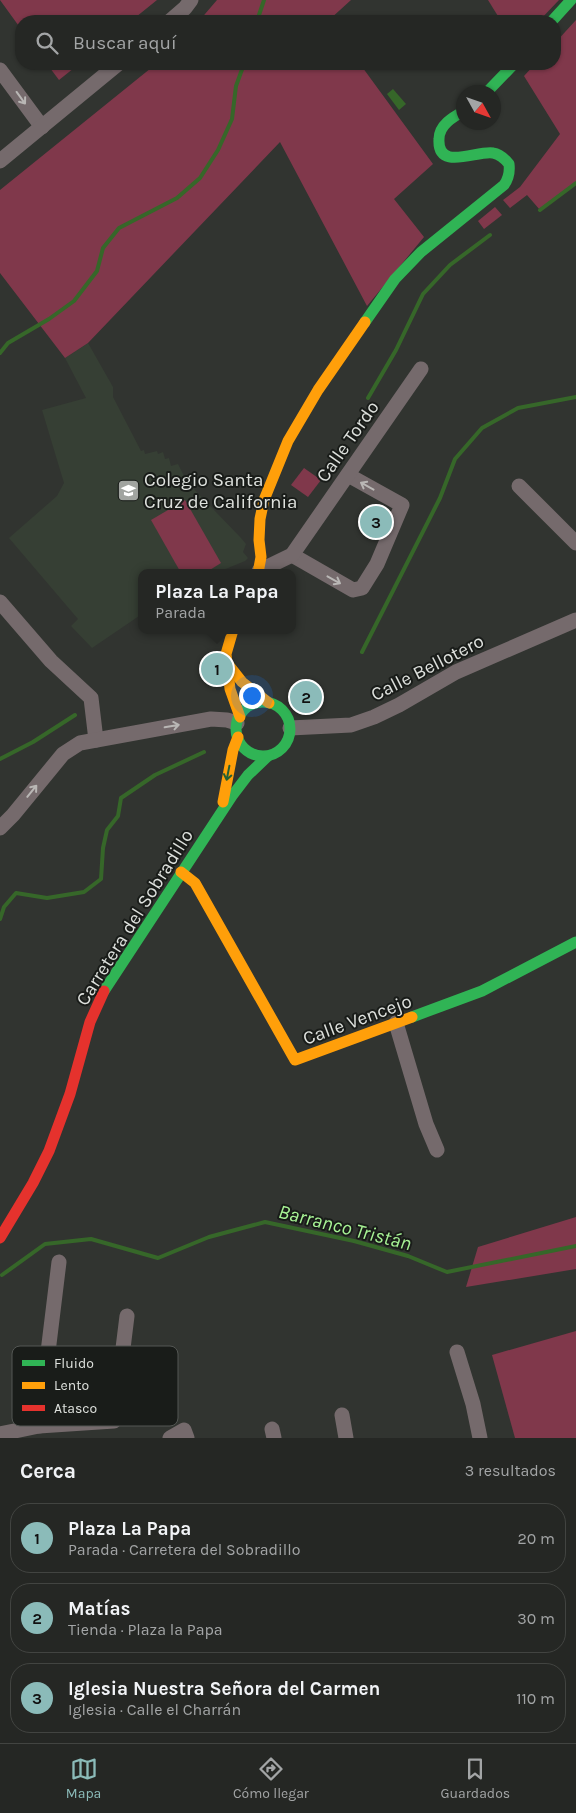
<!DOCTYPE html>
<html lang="es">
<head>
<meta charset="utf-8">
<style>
	:root { --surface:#252724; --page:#2d2f2c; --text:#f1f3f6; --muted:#a3a5a6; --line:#424441; --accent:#8bbbb9 }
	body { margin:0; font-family:Karla,sans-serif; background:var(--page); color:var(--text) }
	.compass { position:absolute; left:456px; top:85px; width:45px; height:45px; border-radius:50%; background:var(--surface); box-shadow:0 1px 4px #0004; rotate:130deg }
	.you { position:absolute; left:251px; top:695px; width:18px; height:18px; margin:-12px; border:4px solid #fff; border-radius:50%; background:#1a73e8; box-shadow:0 0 0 8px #1a73e833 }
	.badge { display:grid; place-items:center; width:32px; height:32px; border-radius:50%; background:var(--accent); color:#111; font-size:16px; font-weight:700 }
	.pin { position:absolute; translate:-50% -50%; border:2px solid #fff; box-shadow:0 1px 5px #0006 }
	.popup { position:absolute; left:138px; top:569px; width:158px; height:65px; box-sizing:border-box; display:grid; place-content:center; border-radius:10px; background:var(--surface); filter:drop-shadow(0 1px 4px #0005); font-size:16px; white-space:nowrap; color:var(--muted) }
	.popup b { font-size:19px; color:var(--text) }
	.popup::after { content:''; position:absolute; left:50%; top:100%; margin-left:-10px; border:10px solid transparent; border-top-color:var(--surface) }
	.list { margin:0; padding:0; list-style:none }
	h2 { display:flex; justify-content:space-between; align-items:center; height:65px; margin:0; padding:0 20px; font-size:21px }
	h2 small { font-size:16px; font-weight:400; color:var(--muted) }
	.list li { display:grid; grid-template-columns:32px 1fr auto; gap:15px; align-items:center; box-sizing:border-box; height:70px; margin:0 10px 10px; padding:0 10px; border:1px solid var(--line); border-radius:20px }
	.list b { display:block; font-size:19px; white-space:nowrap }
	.list p { margin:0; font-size:16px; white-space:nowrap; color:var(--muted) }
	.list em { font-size:16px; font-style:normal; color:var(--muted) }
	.icon { flex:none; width:28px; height:28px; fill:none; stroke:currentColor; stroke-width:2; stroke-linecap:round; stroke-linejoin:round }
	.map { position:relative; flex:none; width:576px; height:1438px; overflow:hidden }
	.search { position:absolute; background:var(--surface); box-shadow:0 1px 4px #0004; left:15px; right:15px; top:15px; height:55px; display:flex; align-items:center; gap:12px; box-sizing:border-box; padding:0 18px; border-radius:20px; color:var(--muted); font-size:19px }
	.sheet { height:305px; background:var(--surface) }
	nav { display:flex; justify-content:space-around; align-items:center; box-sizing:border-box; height:70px; border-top:1px solid var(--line); background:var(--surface); font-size:14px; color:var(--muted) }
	nav a { display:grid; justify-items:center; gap:2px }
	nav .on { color:var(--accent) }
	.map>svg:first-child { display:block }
	.built { fill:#363f34 }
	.green { fill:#80384b }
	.water { fill:#366729 }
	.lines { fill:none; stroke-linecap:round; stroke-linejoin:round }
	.stream { stroke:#366729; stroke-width:4 }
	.street { stroke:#756a6c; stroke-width:15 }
	.fast { stroke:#30b455; stroke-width:11 }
	.slow { stroke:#ff9f0a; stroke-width:11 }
	.jam { stroke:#e5322d; stroke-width:11 }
	.oneway { stroke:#b9b7b5 }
	.oneway2 { stroke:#236034 }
	.labels { text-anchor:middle; stroke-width:4; stroke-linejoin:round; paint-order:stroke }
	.street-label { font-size:19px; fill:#dee1dd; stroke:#191c19 }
	.poi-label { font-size:19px; fill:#dee1dd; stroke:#191c19; text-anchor:start }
	.water-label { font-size:20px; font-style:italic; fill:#a7f395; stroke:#191c19 }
	.key { fill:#191c19; stroke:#545754; stroke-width:1 }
	.key-label { font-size:14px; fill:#dee1dd }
</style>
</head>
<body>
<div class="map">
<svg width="576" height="1438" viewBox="0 0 576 1438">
	<rect width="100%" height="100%" fill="#313430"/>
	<polygon class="built" points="88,343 113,387 113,397 141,451 144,450 145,454 157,451 158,454 163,452 165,459 169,458 171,466 178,464 187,482 241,538 246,544 243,552 248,558 245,561 216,573 142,573 142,614 92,648 71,626 78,619 9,538 57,496 64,483 42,410 86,398 65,358"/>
	<g class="green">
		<polygon points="0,0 157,0 131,21 21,21 21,29"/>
		<polygon points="217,0 351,0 329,20 330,21 199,21"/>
		<polygon points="488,0 559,0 539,21 501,21"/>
		<polygon points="576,20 576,183 540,210 527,195 510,208 503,200 520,187 560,134 524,76 535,64 555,64 555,43"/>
		<polygon points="47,64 79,64 59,80"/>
		<polygon points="156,64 360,64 433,164 394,199 424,237 367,306 280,142 88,343 65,358 0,273 0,190"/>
		<polygon points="495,207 502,215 484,229 478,221"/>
		<polygon points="304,468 321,480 308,497 291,485"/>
		<polygon points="185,500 221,563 205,573 181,573 151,520"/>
		<polygon points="576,1217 576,1269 466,1287 478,1247"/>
		<polygon points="576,1331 576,1438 515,1438 492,1355"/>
	</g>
	<polygon class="water" points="393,89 406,104 399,110 387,94"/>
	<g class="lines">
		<g class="stream">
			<polyline points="257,21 264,0"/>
			<polyline points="540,210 576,183"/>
			<polyline points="0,353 8,343 49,319 74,301 97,271 103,248 119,228 177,198 200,178 218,150 232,119 236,86 244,64"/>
			<polyline points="368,398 396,350 423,294 450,265 490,235"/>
			<polyline points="362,652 440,498 455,459 482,428 518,408 576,397"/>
			<polyline points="0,759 33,742 75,715"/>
			<polyline points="0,919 4,907 16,893 47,898 84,892 101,879 103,848 107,830 118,816 121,798 155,775 204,752"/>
			<polyline points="2,1275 45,1244 91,1239 158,1258 209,1237 265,1222 354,1241 408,1256 447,1272 576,1246"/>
		</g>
		<g class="street">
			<polyline points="170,21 185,8 191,0"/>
			<polyline points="0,70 42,127"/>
			<polyline points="0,161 118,64"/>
			<polyline points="519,486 576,543"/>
			<polyline points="292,555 353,590 362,588 377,564 402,505 348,475"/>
			<polyline points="259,571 292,555 421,369"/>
			<polyline points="0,602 51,661 91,698 96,740"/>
			<polyline points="290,728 351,725 374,717 399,705 456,672 576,620"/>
			<polyline points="0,828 13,815 63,754 80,743 211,719 227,720 237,723"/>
			<polyline points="396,1023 426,1124 437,1150"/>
			<polyline points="457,1352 473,1404 480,1438"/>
			<polyline points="342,1415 346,1438"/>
			<polyline points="39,1426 59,1262"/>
			<polyline points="272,1429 274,1438"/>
			<polyline points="0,1434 39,1426 114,1421 127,1316"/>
			<polyline points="170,1438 184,1430 187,1438"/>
		</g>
		<g class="fast">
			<polyline points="552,21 571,0"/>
			<polyline points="487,92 514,64"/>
			<path d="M365,322L395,279L421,252L504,185C509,178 510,172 509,164C505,159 500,154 493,153C477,150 437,172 439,139C439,125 453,117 464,111"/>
			<circle cx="263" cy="729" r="27"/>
			<polyline points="104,991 232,796 248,775 268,756"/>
			<polyline points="412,1017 482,991 576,942"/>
		</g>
		<g class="slow">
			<polyline points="258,573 261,557 259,540 260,519 264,500 288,441 318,390 365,322"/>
			<polyline points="233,630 226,654 230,689 240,717"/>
			<polyline points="227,663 242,682 269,703"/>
			<polyline points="223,802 233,750 238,737"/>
			<polyline points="181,872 195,883 295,1060 412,1017"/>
		</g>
		<polyline class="jam" points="0,1238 33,1183 49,1151 70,1094 90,1022 104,991"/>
	</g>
	<defs><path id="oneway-shaft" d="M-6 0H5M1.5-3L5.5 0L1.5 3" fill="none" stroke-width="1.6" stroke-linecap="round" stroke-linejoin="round" transform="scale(1.25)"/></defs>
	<g class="oneway">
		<use href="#oneway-shaft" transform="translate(21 98) rotate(54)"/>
		<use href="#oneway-shaft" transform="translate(367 486) rotate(-151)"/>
		<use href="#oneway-shaft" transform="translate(334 580) rotate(29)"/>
		<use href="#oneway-shaft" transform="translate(172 726) rotate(-10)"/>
		<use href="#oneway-shaft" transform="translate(32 791) rotate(-51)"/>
	</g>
	<use class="oneway2" href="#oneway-shaft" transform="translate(228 773) rotate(101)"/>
	<defs>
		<symbol id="school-square" viewBox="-11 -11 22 22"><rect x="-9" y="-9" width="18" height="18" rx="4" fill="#a1a4a0" stroke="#191c19"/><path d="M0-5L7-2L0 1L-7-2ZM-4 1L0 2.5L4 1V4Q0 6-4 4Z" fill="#fff"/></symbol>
	</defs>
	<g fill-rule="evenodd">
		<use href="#school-square" x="116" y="478" width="25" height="25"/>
	</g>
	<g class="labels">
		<g class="street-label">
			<text transform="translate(347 441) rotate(-55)" y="7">Calle Tordo</text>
			<text transform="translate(427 667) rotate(-27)" y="7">Calle Bellotero</text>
			<text transform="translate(134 917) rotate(-58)" y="7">Carretera del Sobradillo</text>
			<text transform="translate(357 1019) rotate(-20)" y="7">Calle Vencejo</text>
		</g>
		<g class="poi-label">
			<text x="144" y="486">Colegio Santa<tspan x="144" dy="22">Cruz de California</tspan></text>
		</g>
		<g class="water-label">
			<text transform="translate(345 1227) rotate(14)" y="7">Barranco Tristán</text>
		</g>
	</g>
	<rect x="12" y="1346" width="166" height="80" rx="8" class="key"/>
	<rect x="22" y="1360" width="23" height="6" fill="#30b455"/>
	<rect x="22" y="1382" width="23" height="7" fill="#ff9f0a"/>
	<rect x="22" y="1405" width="23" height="6" fill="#e5322d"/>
	<g class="key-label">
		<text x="54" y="1368">Fluido</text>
		<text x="54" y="1390">Lento</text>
		<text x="54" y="1413">Atasco</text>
	</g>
</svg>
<svg class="compass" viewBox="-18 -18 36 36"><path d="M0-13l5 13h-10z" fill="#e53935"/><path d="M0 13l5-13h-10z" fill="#a3a5a6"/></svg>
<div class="you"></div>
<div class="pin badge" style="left:217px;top:669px">1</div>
<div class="popup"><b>Plaza La Papa</b>Parada</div>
<div class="pin badge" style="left:306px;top:697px">2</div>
<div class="pin badge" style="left:376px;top:522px">3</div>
<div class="search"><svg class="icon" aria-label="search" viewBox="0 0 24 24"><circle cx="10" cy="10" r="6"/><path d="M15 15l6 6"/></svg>Buscar aquí</div>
</div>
<section class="sheet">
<h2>Cerca<small>3 resultados</small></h2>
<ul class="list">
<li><span class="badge">1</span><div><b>Plaza La Papa</b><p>Parada · Carretera del Sobradillo</p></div><em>20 m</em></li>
<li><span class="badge">2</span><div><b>Matías</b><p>Tienda · Plaza la Papa</p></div><em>30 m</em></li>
<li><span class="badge">3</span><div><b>Iglesia Nuestra Señora del Carmen</b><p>Iglesia · Calle el Charrán</p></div><em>110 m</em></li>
</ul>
</section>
<nav>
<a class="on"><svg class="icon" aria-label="map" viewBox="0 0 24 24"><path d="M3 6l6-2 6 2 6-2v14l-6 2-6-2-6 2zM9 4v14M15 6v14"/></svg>Mapa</a>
<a><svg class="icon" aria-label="directions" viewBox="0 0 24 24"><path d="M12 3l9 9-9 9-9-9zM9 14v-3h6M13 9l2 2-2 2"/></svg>Cómo llegar</a>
<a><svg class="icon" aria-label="saved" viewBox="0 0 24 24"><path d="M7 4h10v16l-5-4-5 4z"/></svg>Guardados</a>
</nav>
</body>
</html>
